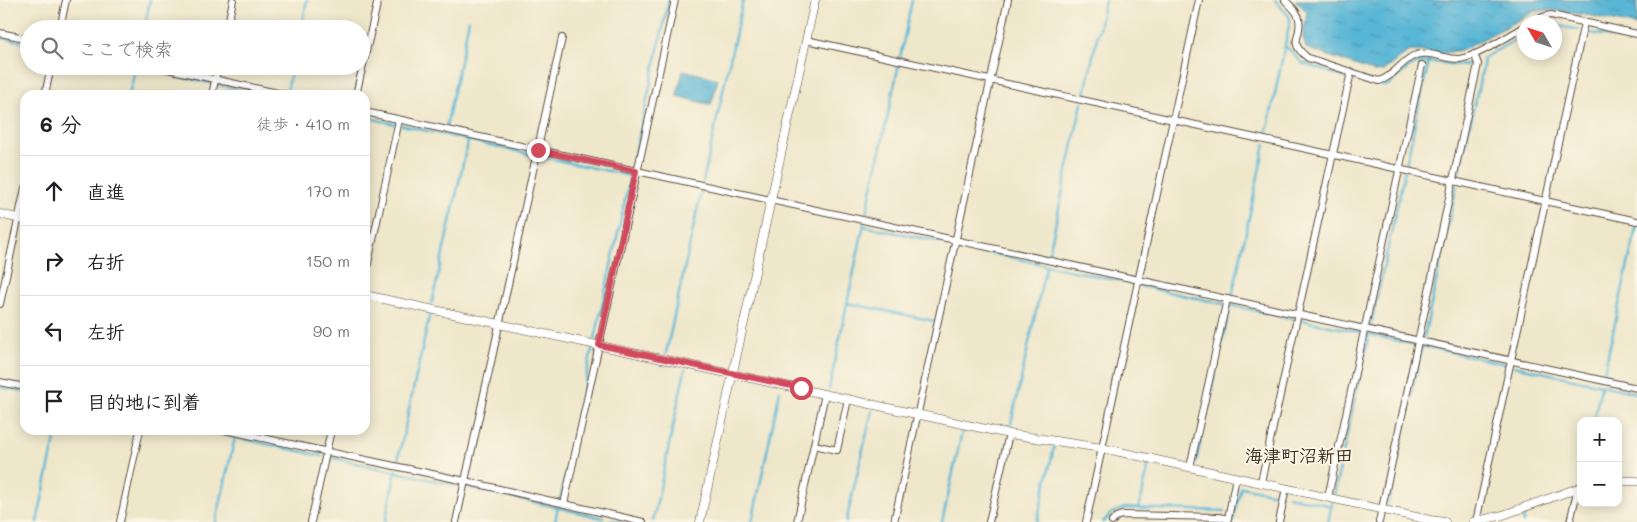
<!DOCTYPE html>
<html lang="ja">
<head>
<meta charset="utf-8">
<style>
	:root { --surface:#fff; --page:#f2f2f2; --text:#202124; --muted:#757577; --line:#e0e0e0 }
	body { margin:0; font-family:Mali,"Klee One",sans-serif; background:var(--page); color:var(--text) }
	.controls { position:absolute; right:15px; bottom:15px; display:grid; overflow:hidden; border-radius:10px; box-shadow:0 2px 12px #0003 }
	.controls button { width:45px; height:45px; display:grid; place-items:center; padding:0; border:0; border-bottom:1px solid var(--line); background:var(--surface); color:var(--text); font:25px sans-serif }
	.compass { position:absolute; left:1517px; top:15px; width:45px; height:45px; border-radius:50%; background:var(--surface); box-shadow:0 2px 12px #0003; rotate:309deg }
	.stop { position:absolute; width:15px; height:15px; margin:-11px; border:4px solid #d1495b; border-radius:50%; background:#fff }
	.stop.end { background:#d1495b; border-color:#fff; box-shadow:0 1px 5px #0008 }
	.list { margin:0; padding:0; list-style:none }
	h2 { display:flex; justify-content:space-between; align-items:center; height:65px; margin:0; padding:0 20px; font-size:21px }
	h2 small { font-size:16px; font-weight:400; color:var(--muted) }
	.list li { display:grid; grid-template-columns:32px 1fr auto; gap:15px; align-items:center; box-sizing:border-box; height:70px; padding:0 20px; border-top:1px solid var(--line) }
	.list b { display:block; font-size:19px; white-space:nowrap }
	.list em { font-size:16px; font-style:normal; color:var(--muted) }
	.icon { flex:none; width:28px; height:28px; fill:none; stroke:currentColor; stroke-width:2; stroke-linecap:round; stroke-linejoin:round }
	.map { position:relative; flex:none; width:1637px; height:522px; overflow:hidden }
	.search { position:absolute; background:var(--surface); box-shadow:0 2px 12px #0003; left:20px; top:20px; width:350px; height:55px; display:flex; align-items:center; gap:12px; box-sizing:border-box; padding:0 18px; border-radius:28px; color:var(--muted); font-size:19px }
	.panel { position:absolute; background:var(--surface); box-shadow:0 2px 12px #0003; left:20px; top:90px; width:350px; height:345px; border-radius:15px }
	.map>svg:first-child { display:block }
	.water { fill:url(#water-ripples); stroke:#4a707a }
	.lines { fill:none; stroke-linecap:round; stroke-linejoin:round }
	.stream { stroke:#58b6d6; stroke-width:2.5 }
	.minor-casing { stroke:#564638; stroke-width:8 }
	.tertiary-casing { stroke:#564638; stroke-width:9 }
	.minor { stroke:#fff; stroke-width:6 }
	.tertiary { stroke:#fff; stroke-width:8 }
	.route { stroke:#d1495b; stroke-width:6 }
	.labels { text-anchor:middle; stroke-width:4; stroke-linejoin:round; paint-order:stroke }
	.quarter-label { font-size:18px; font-weight:bold; fill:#3b2a1e; stroke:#fcf5e5 }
</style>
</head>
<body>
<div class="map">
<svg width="1637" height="522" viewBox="0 0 1637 522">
	<defs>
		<pattern id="water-ripples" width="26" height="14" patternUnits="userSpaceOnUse" patternTransform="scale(1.25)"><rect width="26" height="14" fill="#58b6d6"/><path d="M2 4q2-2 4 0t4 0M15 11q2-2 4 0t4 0" fill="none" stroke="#4a94ad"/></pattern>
	</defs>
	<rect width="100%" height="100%" fill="#fcf5e5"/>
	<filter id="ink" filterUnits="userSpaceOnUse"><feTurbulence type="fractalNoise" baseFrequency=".02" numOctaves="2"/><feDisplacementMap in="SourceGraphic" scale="10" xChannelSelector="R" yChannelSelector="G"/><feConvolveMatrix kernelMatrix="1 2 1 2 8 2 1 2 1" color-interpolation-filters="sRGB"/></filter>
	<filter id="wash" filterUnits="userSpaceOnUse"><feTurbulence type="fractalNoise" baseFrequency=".0096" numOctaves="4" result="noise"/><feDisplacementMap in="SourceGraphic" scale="20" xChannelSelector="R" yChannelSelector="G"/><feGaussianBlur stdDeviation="1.12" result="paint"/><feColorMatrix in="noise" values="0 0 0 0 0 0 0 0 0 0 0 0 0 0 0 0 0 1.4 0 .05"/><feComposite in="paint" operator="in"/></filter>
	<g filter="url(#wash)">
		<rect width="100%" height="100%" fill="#eee7ca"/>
		<g class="water">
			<polygon points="1295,0 1637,0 1637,26 1592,16 1551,10 1535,11 1463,50 1441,53 1409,51 1383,71 1375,72 1306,48 1303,37 1307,12"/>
			<polygon points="683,70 718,79 711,105 677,96"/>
		</g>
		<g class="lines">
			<g class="stream">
				<polyline points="1554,25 1579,30"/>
				<polyline points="144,29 150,0"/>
				<polyline points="301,29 307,0"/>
				<polyline points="1586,32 1637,42"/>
				<polyline points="0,37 29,44"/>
				<polyline points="1286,47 1291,51 1302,63 1347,78"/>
				<polyline points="900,58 912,0"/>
				<polyline points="134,66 210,83"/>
				<path d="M1353,78L1386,86C1397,80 1406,66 1418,63C1437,58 1456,70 1474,62"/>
				<polyline points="218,85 265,95"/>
				<polyline points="287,91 292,66"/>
				<polyline points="129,95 136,66"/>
				<polyline points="1084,98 1105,0"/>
				<polyline points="365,117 395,124"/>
				<polyline points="402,125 533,155"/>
				<polyline points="446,127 469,20"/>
				<polyline points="1266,137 1290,21 1289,16 1275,0"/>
				<polyline points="538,156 631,176"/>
				<polyline points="632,168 669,0"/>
				<polyline points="1458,178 1484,62 1483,58 1524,35"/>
				<polyline points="703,182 743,0"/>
				<polyline points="865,219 899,64"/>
				<polyline points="864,226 950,244"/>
				<polyline points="958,246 1134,284"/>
				<polyline points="1048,258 1082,103"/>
				<polyline points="1140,286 1224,304"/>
				<polyline points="1232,297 1265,144"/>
				<polyline points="432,303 468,141"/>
				<polyline points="847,303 934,321"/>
				<polyline points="1230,305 1294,319"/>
				<polyline points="1300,320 1359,332"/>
				<polyline points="1367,334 1415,345"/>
				<polyline points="1424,337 1457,185"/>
				<polyline points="595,339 631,173"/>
				<polyline points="666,353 702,188"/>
				<polyline points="1514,366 1637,393"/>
				<polyline points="1603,377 1637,224"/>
				<polyline points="0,387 25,392"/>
				<polyline points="829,389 864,224"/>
				<polyline points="1594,421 1601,386"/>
				<polyline points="1010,428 1046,266"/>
				<polyline points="202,430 322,456"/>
				<polyline points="328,457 460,486"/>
				<polyline points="1196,462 1230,305"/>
				<polyline points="397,464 430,313"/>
				<polyline points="466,487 603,518"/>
				<polyline points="1288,496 1332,506"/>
				<polyline points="560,500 592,349"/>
				<polyline points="1388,504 1422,346 1506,364"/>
				<polyline points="1139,508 1149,463"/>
				<polyline points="1233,511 1235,511 1241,487 1281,495"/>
				<polyline points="610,520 620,522"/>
				<polyline points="653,521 685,370"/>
				<polyline points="37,522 57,430"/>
				<polyline points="216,522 235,437"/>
				<polyline points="385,522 396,470"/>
				<polyline points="555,522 558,506"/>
				<polyline points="752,522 780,391"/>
				<polyline points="846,522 872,411"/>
				<polyline points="942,522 962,432"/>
				<polyline points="1037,522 1054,447"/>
				<polyline points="1103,522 1112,513 1125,508 1225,511"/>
				<polyline points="1233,522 1235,511"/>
				<polyline points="1328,522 1430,55"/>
				<polyline points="1523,522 1524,514"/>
			</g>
		</g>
	</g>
	<g filter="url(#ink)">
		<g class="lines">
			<defs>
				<g id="minor">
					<path d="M1285,0C1290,6 1298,11 1299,19C1303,37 1286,41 1308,58L1379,81C1393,77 1400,63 1413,56C1427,49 1445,60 1459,59C1477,57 1508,36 1524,27"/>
					<polyline points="1532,22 1543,17 1551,15 1637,34"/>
					<polyline points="60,29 66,0"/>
					<polyline points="227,29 233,0"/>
					<polyline points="0,33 29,39"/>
					<polyline points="806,40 1637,221"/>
					<polyline points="154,66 287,95"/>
					<polyline points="45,95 51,66"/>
					<polyline points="212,95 218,66"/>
					<polyline points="356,95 378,0"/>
					<polyline points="365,112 1637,388"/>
					<polyline points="365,277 399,120"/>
					<polyline points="0,304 25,188"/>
					<polyline points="0,382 25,387"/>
					<polyline points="225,430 465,481 643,522"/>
					<polyline points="814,445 837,450 848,399"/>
					<polyline points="1190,467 1227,299"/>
					<polyline points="1261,482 1351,72"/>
					<polyline points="1328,497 1422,65"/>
					<polyline points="564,504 675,0"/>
					<polyline points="120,522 140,430"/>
					<polyline points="311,522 331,430"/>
					<polyline points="456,522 562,38"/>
					<polyline points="797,522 825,394"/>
					<polyline points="894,522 1008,0"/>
					<polyline points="989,522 1009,434"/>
					<polyline points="1086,522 1199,0"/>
					<polyline points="1112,522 1116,517 1122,515 1219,517 1228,519 1236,477"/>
					<polyline points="1279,522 1286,488"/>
					<polyline points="1379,522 1478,64 1474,54"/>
					<polyline points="1476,522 1584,23"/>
					<polyline points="1570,522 1578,487"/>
				</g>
				<g id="tertiary">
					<polyline points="0,214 25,220"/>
					<polyline points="365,295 1009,434 1102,448 1430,520 1445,522"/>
					<polyline points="1618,481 1637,481"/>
					<polyline points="700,522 815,0"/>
					<polyline points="1473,522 1503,515 1581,487"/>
				</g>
			</defs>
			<use href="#minor" class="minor-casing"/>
			<use href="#tertiary" class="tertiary-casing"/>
			<use href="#minor" class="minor"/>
			<use href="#tertiary" class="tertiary"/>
		</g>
	</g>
	<g class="lines" filter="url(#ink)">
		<polyline class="route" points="538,150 636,171 599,345 801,388"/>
	</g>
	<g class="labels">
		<g class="quarter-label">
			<text x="1299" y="462">海津町沼新田</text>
		</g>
	</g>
</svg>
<div class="controls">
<button>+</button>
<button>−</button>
</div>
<svg class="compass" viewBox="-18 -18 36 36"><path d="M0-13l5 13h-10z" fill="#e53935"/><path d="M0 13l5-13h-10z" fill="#757577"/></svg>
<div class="stop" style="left:801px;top:388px"></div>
<div class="stop end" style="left:538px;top:150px"></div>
<div class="search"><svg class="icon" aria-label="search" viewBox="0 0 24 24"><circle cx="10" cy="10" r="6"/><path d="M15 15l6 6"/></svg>ここで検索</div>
<section class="panel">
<h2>6 分<small>徒歩 · 410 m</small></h2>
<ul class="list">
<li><svg class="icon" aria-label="ahead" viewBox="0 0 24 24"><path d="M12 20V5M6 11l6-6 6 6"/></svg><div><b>直進</b></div><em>170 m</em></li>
<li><svg class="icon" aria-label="right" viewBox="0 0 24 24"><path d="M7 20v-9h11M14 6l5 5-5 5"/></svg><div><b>右折</b></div><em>150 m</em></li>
<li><svg class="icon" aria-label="left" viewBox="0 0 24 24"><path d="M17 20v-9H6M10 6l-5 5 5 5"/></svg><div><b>左折</b></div><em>90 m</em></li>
<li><svg class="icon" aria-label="arrive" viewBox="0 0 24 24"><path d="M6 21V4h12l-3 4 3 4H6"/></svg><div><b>目的地に到着</b></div></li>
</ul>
</section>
</div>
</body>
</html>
